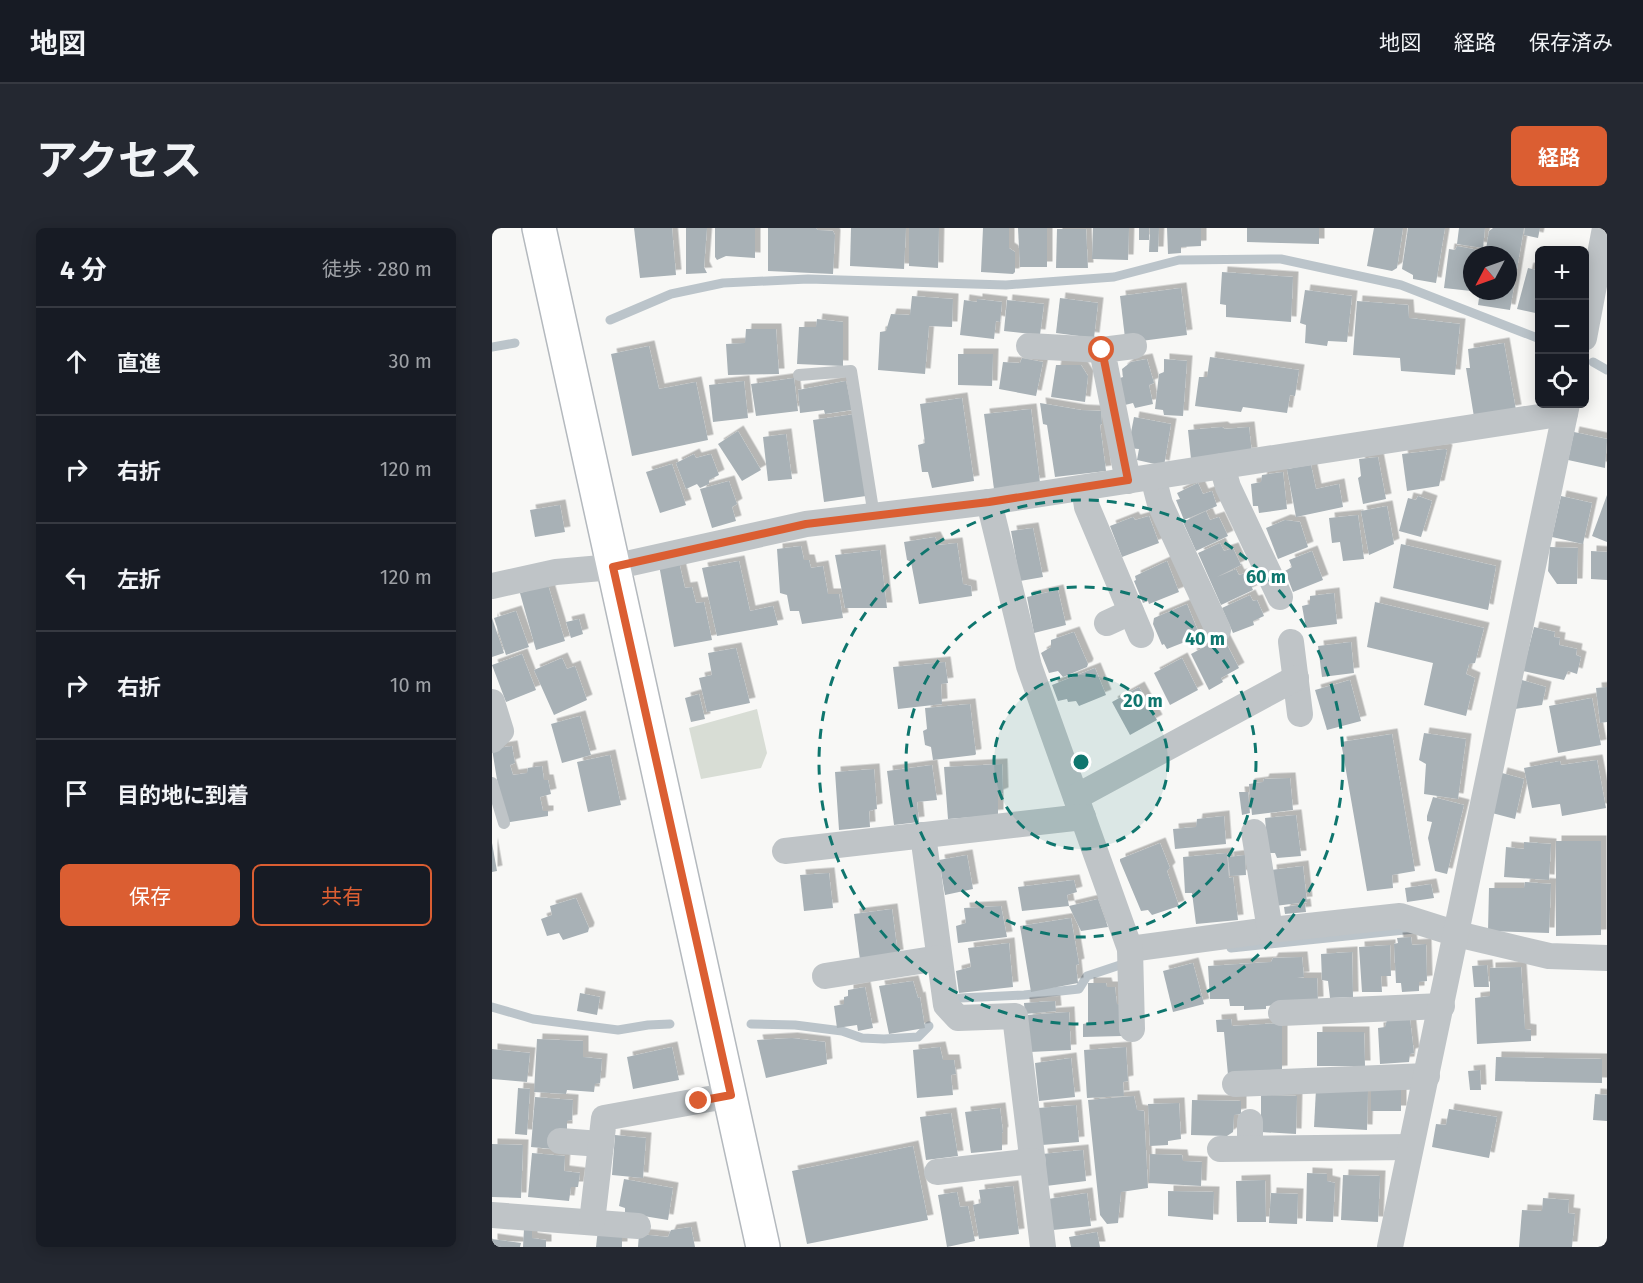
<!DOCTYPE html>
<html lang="ja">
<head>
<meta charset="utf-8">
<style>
	:root { --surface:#171b24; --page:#242831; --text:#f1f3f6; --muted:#9ea1a6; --line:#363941; --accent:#db5e32 }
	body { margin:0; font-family:"Fira Sans","Noto Sans JP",sans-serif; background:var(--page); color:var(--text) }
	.controls { position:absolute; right:18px; top:18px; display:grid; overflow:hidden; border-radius:9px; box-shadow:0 3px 15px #0003 }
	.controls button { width:54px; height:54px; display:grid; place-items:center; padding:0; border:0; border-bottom:2px solid var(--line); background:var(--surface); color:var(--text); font:30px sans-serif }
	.compass { position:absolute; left:971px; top:18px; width:54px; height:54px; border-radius:50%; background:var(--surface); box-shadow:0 3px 15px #0003; rotate:229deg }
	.stop { position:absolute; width:18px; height:18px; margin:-14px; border:4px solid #db5e32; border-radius:50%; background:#fff }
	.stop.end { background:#db5e32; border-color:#fff; box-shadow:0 2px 6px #0008 }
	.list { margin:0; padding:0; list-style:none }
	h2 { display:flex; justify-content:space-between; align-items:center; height:78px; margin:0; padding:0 24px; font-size:26px }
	h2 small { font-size:20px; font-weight:400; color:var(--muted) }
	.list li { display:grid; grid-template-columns:39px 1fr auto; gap:18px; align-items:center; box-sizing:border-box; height:108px; padding:0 24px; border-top:2px solid var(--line) }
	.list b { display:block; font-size:22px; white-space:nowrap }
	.list em { font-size:20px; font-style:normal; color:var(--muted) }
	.actions { display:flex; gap:12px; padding:18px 24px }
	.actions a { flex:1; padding:14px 0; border:2px solid var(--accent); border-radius:9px; text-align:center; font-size:21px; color:var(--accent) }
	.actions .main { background:var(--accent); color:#fff }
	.icon { flex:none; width:33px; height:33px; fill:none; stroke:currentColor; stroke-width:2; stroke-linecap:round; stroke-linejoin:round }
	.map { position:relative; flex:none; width:1115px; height:1019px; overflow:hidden; border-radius:9px }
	header { display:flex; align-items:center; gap:36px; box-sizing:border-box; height:84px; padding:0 30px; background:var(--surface); border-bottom:2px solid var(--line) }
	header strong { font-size:28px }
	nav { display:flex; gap:33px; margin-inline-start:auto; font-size:21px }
	.intro { display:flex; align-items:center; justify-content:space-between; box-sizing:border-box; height:144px; padding:0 36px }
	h1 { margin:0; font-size:42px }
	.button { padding:15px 27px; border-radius:9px; background:var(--accent); color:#fff; font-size:21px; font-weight:700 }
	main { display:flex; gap:36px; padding:0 36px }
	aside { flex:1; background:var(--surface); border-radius:9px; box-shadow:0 3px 15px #0003 }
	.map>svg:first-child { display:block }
	.green { fill:#d8ddd5 }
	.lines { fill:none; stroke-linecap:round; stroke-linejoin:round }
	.stream { stroke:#bbc4ca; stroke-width:9 }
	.building { fill:#a8b1b6; filter:url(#shadow) }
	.secondary-casing { stroke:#b4b9be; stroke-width:36 }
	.lane { stroke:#bfc4c7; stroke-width:12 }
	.street { stroke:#bfc4c7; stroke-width:26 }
	.secondary { stroke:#fff; stroke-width:33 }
	.route { stroke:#db5e32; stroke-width:8 }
	.ring { fill:none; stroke:#0f766e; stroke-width:3; stroke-dasharray:10 8 }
	.centre { fill:#0f766e; stroke:#fff; stroke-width:3 }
	.ring-label { font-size:18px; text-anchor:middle; font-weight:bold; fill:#0f766e; stroke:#fff; stroke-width:6; stroke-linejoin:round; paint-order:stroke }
</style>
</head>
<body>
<header>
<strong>地図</strong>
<nav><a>地図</a><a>経路</a><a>保存済み</a></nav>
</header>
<div class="intro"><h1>アクセス</h1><a class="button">経路</a></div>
<main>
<aside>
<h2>4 分<small>徒歩 · 280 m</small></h2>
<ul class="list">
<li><svg class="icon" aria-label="ahead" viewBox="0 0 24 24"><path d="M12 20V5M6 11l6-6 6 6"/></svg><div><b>直進</b></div><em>30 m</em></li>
<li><svg class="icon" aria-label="right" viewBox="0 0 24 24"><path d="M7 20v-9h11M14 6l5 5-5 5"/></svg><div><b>右折</b></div><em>120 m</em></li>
<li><svg class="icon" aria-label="left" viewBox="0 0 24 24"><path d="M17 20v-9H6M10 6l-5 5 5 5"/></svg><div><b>左折</b></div><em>120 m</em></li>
<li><svg class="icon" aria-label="right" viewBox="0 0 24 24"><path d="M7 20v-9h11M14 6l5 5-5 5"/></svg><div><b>右折</b></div><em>10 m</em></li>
<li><svg class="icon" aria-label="arrive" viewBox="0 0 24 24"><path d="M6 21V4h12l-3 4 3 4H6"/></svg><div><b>目的地に到着</b></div></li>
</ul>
<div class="actions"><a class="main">保存</a><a>共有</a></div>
</aside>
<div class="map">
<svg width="1115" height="1019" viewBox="0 0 1115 1019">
	<defs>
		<filter id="shadow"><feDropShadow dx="5.5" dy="-5.5" stdDeviation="0" flood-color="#0004"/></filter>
	</defs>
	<rect width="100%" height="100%" fill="#f8f8f6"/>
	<polygon class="green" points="265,481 275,525 269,540 209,551 197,500"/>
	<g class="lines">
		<g class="stream">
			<polyline points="118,92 179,66 231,55 316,51 514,57 622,49 687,32 789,31 909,57 1048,111"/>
			<polyline points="0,119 23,115"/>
			<polyline points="1101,134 1115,142"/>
			<polyline points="739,720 922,701"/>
			<polyline points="468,770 532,767 587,761 595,748 628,737"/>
			<polyline points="0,779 41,791 126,802 156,797 178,796"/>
			<polyline points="259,796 303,797 350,803 370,810 392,811 426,809 437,798"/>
		</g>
	</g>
	<g class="building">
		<polygon points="142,0 180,0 184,47 148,50"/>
		<polygon points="194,0 215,0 212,39 215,45 194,46"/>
		<polygon points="223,0 263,0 263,30 234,28 225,32 223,29"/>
		<polygon points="276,0 324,0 326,2 341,3 343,7 341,46 276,43"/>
		<polygon points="359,0 414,0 412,41 358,38"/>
		<polygon points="417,0 447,0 446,40 417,38"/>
		<polygon points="491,0 517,0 517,20 523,24 523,44 521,46 489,44"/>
		<polygon points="526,0 555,0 555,39 528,39"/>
		<polygon points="601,0 637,0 636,32 600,31"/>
		<rect x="647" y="0" width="10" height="12"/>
		<polygon points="658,0 667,0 666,24 657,24"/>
		<polygon points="675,0 709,0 709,18 689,19 689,25 676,26"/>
		<polygon points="755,0 827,0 827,16 755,14"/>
		<polygon points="882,0 911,0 905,40 900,43 875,38"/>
		<polygon points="916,0 953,0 944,55 921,51 921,47 910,41"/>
		<polygon points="967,0 993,0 991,20 965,16"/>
		<polygon points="1001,0 1032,0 1018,82 986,77 988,63 1016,63 1016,27 993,27 997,3"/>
		<polygon points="1033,0 1048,0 1046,10 1032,7"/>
		<polygon points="565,1 594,1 596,40 564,40"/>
		<polygon points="965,18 986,22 985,27 980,27 979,63 952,60 957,21 963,22"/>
		<polygon points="1036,40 1048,43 1048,86 1025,81"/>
		<polygon points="730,44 801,49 799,94 734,89 734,77 728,76"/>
		<polygon points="689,60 695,107 649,113 633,110 628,68"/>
		<polygon points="813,62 860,68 855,114 836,113 835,118 813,115 814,97 808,95"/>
		<polygon points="420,68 461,71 460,99 437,98 433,146 386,142 388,104 394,103 399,86 418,87"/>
		<polygon points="568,70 606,75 602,110 564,105"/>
		<polygon points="485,71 510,74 508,94 504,93 502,111 468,107 472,72 485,74"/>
		<polygon points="515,72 552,76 548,107 512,103"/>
		<polygon points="865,73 916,77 917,90 968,96 963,147 909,143 908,130 861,127"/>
		<polygon points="325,91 351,94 351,138 305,136 307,99 324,99"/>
		<polygon points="254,101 284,101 287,146 236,147 234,116 253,115"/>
		<polygon points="1012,115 1024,182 982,189 974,140 978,140 976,121"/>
		<polygon points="157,118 167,161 204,154 216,212 140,228 119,126"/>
		<polygon points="466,126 501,126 500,158 466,157"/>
		<polygon points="718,129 807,142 803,168 798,167 795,185 751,179 749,184 703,178 707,149 715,149"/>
		<polygon points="530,130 551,134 544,168 507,161 511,134 528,135"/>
		<polygon points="655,131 662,155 657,157 661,176 643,180 641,175 633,177 625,151 631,149 630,141 639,134"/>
		<polygon points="672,131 695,133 691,188 672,187 671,182 663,181 667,146 672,144"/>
		<polygon points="564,137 589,137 596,148 593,174 559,169"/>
		<polygon points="302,150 306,183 264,188 259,156"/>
		<polygon points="252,153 256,190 221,194 217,157"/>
		<polygon points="354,153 360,182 333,186 332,182 308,185 306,162"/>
		<polygon points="470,170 482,253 440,260 436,244 430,244 426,217 433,215 428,176"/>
		<polygon points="548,175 589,182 609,183 610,196 608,197 614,243 563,249 555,197 551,196"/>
		<polygon points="539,181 548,255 502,261 492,186"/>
		<polygon points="363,186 374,268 332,274 321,192"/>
		<polygon points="642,189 679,196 672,238 645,232 647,221 636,220"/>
		<polygon points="730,199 733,201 757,199 760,225 699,231 696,202"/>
		<polygon points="246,203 269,242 250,253 226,216"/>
		<polygon points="1082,204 1115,211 1113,240 1076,232"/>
		<polygon points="294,206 300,251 276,253 271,209"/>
		<polygon points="953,221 955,222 947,258 915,263 910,226"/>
		<polygon points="202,226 204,230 219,226 227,247 217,252 217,256 208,260 205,256 194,261 184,235"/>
		<polygon points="886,229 894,271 871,276 866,250 869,248 867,231"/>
		<polygon points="180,236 194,277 168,285 154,244"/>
		<polygon points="819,237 824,261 847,256 851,279 804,289 795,241"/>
		<polygon points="791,244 795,281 767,285 766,278 761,278 759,256 769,254 770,247"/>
		<polygon points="237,253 245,276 240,279 244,293 220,300 208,261"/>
		<polygon points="706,255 711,266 720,263 725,278 692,292 684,272 688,271 685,265"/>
		<polygon points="1115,267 1115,314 1100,308"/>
		<polygon points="926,268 940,273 929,309 907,303 916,270 924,272"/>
		<polygon points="1069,268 1100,275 1091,316 1060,309"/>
		<polygon points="68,277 73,304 43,309 38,282"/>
		<polygon points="895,278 902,316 877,327 869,283"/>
		<polygon points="714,283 718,292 727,289 736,308 704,323 691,294"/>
		<polygon points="866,287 872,331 851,333 848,314 840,315 837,290"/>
		<polygon points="657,288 667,315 630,329 618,298 641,289 643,292"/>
		<polygon points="793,292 808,294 816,319 786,331 774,300"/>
		<polygon points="541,300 551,349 528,353 519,303"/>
		<polygon points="443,309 447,317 465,315 471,356 479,358 480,368 427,376 419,334 415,332 412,314"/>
		<polygon points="728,315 732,323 741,320 749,337 725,349 744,341 747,347 754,345 761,362 729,377 706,325"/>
		<polygon points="909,316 1004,338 996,382 901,360"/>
		<polygon points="309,318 312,332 317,332 319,340 331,338 336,366 347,366 351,390 310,396 307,383 298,383 295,367 288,365 285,321"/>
		<polygon points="1058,319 1086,320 1085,356 1065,356 1056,343"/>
		<polygon points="388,322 395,380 353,380 343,327"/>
		<polygon points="820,323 831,352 801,364 793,343 800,339 797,332"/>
		<polygon points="1099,323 1115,324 1115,352 1099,351"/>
		<polygon points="247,333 258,383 281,378 286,397 225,408 210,340"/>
		<polygon points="675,333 687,364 657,376 656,373 651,375 642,353 644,352 643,348"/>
		<polygon points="187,334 193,360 200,359 204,375 212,374 220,412 182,419 167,337"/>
		<polygon points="56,357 73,413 44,422 28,365"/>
		<polygon points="566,362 574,397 542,405 535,369"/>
		<polygon points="842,365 845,396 814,400 810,378 818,376 818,368"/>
		<polygon points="758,367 761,373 765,372 772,388 761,393 762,397 741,405 730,380"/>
		<polygon points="883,374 992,400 983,435 977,436 974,446 983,450 974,488 932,477 941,435 875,419"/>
		<polygon points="695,376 708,408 675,421 672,416 670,417 661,396 662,390"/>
		<polygon points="24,383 37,419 14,427 2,390"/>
		<polygon points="0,390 12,425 0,429"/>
		<polygon points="87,391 91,406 79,410 74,394"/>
		<polygon points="1042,399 1063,404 1062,409 1068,410 1067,417 1085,421 1084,427 1089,429 1085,446 1076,443 1072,452 1031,443"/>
		<polygon points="582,404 596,436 595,439 571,449 566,443 557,445 549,425 559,419 559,412"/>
		<polygon points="731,409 747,440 729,450 731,454 717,462 699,426"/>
		<polygon points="859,414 862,445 830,449 826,418"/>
		<polygon points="244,420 258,475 215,484 207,450 220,447 216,425"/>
		<polygon points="30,426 44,462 14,474 0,437"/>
		<polygon points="70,430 75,441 83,438 95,472 62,487 42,442"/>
		<polygon points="690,430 706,462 678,477 662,445"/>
		<polygon points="453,434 456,455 449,456 450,476 406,481 401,439"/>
		<polygon points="603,440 614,467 587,478 584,473 576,474 575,471 566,473 560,457"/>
		<polygon points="858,452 869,493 835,502 823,462"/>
		<polygon points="1030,452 1054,459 1050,477 1023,481"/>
		<polygon points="647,459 665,492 638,507 620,474"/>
		<polygon points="1115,459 1115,494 1108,495 1104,460"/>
		<polygon points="207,466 213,491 199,494 193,470"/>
		<polygon points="1100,470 1109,517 1066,525 1057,478"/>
		<polygon points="478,476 484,526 483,527 441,532 439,519 433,517 431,503 435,501 433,480"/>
		<polygon points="88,488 99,527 70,535 59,496"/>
		<polygon points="932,505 974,511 966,571 932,566 934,536 927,532"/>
		<polygon points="900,506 923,643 900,647 901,660 875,663 849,514"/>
		<polygon points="20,518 23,535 18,537 21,547 35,545 36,540 50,538 52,552 56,552 59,566 48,569 51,583 56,583 56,588 12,595 0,521"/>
		<polygon points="118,527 129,577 96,584 85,534"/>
		<polygon points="1105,532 1114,580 1070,588 1068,576 1040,580 1032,540 1068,533 1069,537"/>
		<polygon points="510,536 511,565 506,567 506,587 456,591 452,539"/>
		<polygon points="440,537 445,572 425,574 427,594 402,597 395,543"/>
		<polygon points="382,541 385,581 377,583 378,599 347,602 343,544"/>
		<polygon points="1010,545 1032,551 1023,591 1000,585"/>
		<polygon points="798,550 801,582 760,587 757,556 771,554 772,551"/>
		<polygon points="747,564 756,564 758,585 750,587"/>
		<polygon points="941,569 972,577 955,646 943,643 936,610 940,594 935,593 935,588"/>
		<polygon points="804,587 809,628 785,630 783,625 776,625 773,590"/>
		<polygon points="732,588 734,616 683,621 681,601 704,599 705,591"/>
		<polygon points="1064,613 1109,613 1109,707 1064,708"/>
		<polygon points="1032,614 1059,616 1057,652 1012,649 1014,619 1032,621"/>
		<polygon points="0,615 5,643 0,644"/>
		<polygon points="668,615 678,640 675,643 687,678 660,687 656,682 649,683 628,633 628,631"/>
		<polygon points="735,625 737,650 741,649 746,692 704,696 700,665 693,665 691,629"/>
		<polygon points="475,627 481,661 453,667 447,632"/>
		<polygon points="753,627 754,647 738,648 736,629"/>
		<polygon points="811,638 815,674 783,678 779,642"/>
		<polygon points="337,645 341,680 312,683 308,647"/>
		<polygon points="582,652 585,664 575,667 577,678 530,683 526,659"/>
		<polygon points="1033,654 1059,656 1057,705 996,703 997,660 1032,660"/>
		<polygon points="939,656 942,670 915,674 913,660"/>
		<polygon points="84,670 97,700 96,704 71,712 67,705 55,708 49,691 60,687 58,678"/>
		<polygon points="606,671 616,699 589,703 577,678"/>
		<polygon points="813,676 814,684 793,686 792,679"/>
		<polygon points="509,678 515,709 466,715 464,698 474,695 472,680"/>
		<polygon points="400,681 406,727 368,732 362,686"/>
		<polygon points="579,690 587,736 584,737 586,755 539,764 528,698"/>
		<polygon points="919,709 920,717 934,716 935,753 927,754 927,763 910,764 909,755 904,755 902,716 906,715 905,710"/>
		<polygon points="517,715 521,759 467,765 464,743 479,739 476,720"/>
		<polygon points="898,717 899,748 889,748 890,764 870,764 867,719"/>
		<polygon points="860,724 861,769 838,770 836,753 830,752 829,726"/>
		<polygon points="810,729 812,749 805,750 825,750 826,774 774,778 774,781 752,782 752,778 738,778 737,771 718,771 716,738 779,734 781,730"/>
		<polygon points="701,735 712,776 681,784 671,743"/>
		<polygon points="995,737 997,759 982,759 980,738"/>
		<polygon points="1029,739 1033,801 1039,802 1039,813 985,816 983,770 998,768 998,740"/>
		<polygon points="421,753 426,770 428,769 433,800 397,806 387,758"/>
		<polygon points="596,755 614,755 615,759 623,759 625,776 631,777 630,808 591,809 591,796 596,795"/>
		<polygon points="373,759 381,800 366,803 365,797 345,800 342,778 352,776 352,769 356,768 356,762"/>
		<polygon points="88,765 108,769 105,787 85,783"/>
		<polygon points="563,773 564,783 533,786 532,775"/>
		<polygon points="577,784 579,822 538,824 535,787"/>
		<polygon points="739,791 740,798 790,795 790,843 736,847 732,804 725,804 724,792"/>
		<polygon points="918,791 922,825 918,826 917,834 888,836 886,800 893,799 895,792"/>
		<polygon points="825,804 872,804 873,838 825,838"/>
		<polygon points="300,810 333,814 335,836 274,850 265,812"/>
		<polygon points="45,811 91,813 91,829 110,831 108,855 103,856 102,864 75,862 74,866 42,864"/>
		<polygon points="180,819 187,852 141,861 135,829"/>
		<polygon points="448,819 451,832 462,832 464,846 459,847 461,867 425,870 421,822"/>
		<polygon points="634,819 636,853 631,854 632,868 595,870 592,822"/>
		<polygon points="0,821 38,825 35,854 0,851"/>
		<polygon points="1004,829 1110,831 1110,855 1003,853"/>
		<polygon points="579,830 583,869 547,873 543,835"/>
		<polygon points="988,842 989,862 978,862 976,843"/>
		<polygon points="909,859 909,883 879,883 879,860"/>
		<polygon points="26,860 38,861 35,907 23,906"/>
		<polygon points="824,861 876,863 875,902 822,899"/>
		<polygon points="1103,866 1115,867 1115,893 1101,892"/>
		<polygon points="769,867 805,868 804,906 769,904"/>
		<polygon points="642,868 645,882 652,883 656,960 629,964 626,995 615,996 608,987 596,872"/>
		<polygon points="43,869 81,872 80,892 75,893 75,901 64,901 61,921 39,919"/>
		<polygon points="700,872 749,873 749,886 742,887 741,904 735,908 699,907"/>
		<polygon points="687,875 689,911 676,913 676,917 658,918 656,876"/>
		<polygon points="584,877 587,914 550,917 546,880"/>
		<polygon points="508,880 511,904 510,905 510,922 479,925 473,884"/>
		<polygon points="957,881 1005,889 997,930 940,919 944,896 954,897"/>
		<polygon points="459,885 466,928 434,932 428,889"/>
		<polygon points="123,907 154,910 151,950 120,947"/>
		<polygon points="0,916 31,917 29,970 0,969"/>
		<polygon points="421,918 436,992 315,1016 300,943"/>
		<polygon points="591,922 594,953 554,958 550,926"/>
		<polygon points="40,925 73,928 72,943 88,945 86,959 79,959 77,973 36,969"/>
		<polygon points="658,926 690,927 691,933 710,934 709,958 657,955"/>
		<polygon points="815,945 835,946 835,953 843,955 841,994 814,993"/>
		<polygon points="851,947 888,948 886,994 849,992"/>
		<polygon points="132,951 181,960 176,992 133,985 133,980 127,978"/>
		<polygon points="773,952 774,994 745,994 744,953"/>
		<polygon points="521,958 527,1006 487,1011 481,977 489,975 487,962"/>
		<polygon points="676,963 722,964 721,992 676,988"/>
		<polygon points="465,964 468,979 476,978 483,1013 455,1019 446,967"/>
		<polygon points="595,965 599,998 561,1002 556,971"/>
		<polygon points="779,965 806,966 805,996 777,995"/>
		<polygon points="1051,970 1077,972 1076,985 1083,986 1080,1019 1027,1019 1030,982 1050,983"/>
		<polygon points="199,999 203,1019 146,1019 147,1006 176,1009 179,1002"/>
		<polygon points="32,1001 40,1001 40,1010 54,1012 54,1019 31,1019"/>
		<polygon points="106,1001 130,1009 130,1019 104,1019"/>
		<polygon points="605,1004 608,1019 579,1019 577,1009"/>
		<polygon points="0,1011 29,1015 28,1019 0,1019"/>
	</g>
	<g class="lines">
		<defs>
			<polyline id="secondary" points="47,0 271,1019"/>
		</defs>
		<use href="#secondary" class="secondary-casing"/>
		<g class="lane">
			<polyline points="307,147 359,143 382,288"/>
			<polyline points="0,555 12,595"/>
		</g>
		<g class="street">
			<polyline points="1092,110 1113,0"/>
			<polyline points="537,118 610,122"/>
			<polyline points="730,238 736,259 788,369"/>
			<polyline points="661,249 668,276 726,402"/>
			<polyline points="636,253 610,122 642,118"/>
			<polyline points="592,260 595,279 649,407"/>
			<polyline points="497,274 537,438 638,721 778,702 908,688 965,706 1057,728 1115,730"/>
			<polyline points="0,358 64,344 121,339 314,296 497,274 1073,185"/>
			<polyline points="615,395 639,384"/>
			<polyline points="799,414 808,486"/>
			<polyline points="0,474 9,503 0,512"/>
			<polyline points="584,569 804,450"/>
			<polyline points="762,604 778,702"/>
			<polyline points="431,607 454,777 466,790 523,788 551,1019"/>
			<polyline points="293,623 591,589"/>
			<polyline points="638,721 640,801"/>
			<polyline points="333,748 447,730"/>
			<polyline points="789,785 950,778"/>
			<polyline points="743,856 935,848"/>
			<polyline points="758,894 758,920"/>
			<polyline points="68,913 109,916"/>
			<polyline points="728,921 918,919"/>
			<polyline points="445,944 541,933"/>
			<polyline points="0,987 146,998"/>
			<polyline points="100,994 112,890 239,867"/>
			<polyline points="898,1019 1075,176"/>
		</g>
		<use href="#secondary" class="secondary"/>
	</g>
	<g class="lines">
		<polyline class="route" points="207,873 239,867 121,339 314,296 497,274 636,252 610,122"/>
	</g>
	<circle cx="589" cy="534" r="87" fill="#0f766e" fill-opacity=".12"/>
	<g class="ring">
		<circle cx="589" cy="534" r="87"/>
		<circle cx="589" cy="534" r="175"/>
		<circle cx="589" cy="534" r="262"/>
	</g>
	<circle cx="589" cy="534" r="9" class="centre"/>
	<g class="ring-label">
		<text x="774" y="355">60 m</text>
		<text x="713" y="417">40 m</text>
		<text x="651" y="479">20 m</text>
	</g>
</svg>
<div class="controls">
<button>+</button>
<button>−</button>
<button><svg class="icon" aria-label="locate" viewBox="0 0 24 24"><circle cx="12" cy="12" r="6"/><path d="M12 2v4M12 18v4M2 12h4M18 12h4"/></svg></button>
</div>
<svg class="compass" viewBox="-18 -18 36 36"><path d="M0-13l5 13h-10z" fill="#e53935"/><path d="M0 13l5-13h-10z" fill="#9ea1a6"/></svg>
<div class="stop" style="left:610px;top:122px"></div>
<div class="stop end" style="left:207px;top:873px"></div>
</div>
</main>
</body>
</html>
